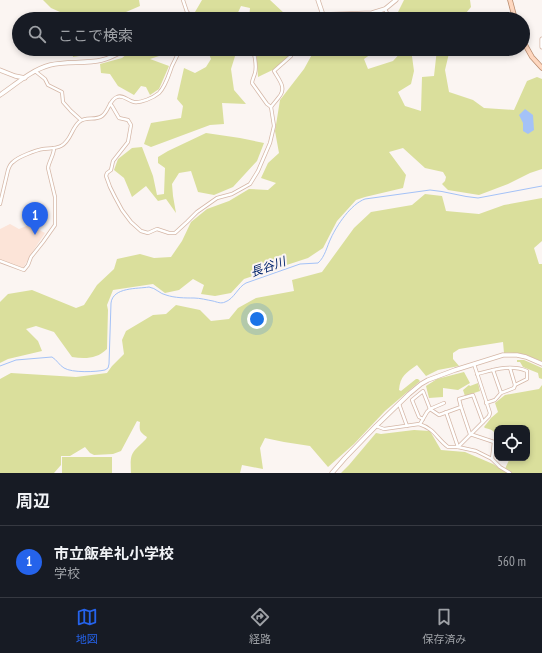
<!DOCTYPE html>
<html lang="ja">
<head>
<meta charset="utf-8">
<style>
	:root { --surface:#171b24; --page:#20242c; --text:#f1f3f6; --muted:#9ea1a6; --line:#363941; --accent:#2563eb }
	body { margin:0; font-family:"PT Sans Narrow","Noto Sans JP",sans-serif; background:var(--page); color:var(--text) }
	.controls { position:absolute; right:12px; bottom:12px; display:grid; overflow:hidden; border-radius:8px; box-shadow:0 2px 6px #0003 }
	.controls button { width:36px; height:36px; display:grid; place-items:center; padding:0; border:0; border-bottom:1px solid var(--line); background:var(--surface); color:var(--text); font:20px sans-serif }
	.you { position:absolute; left:257px; top:319px; width:14px; height:14px; margin:-10px; border:3px solid #fff; border-radius:50%; background:#1a73e8; box-shadow:0 0 0 6px #1a73e833 }
	.badge { display:grid; place-items:center; width:26px; height:26px; border-radius:50%; background:var(--accent); color:#fff; font-size:13px; font-weight:700 }
	.pin { position:absolute; translate:-50% -33px; filter:drop-shadow(0 1px 2px #0008) }
	.pin::after { content:''; position:absolute; top:21px; width:14px; height:12px; background:inherit; clip-path:polygon(0 0,100% 0,50% 100%) }
	.list { margin:0; padding:0; list-style:none }
	h2 { display:flex; justify-content:space-between; align-items:center; height:52px; margin:0; padding:0 16px; font-size:17px }
	h2 small { font-size:13px; font-weight:400; color:var(--muted) }
	.list li { display:grid; grid-template-columns:26px 1fr auto; gap:12px; align-items:center; box-sizing:border-box; height:72px; padding:0 16px; border-top:1px solid var(--line) }
	.list b { display:block; font-size:15px; white-space:nowrap }
	.list p { margin:0; font-size:13px; white-space:nowrap; color:var(--muted) }
	.list em { font-size:13px; font-style:normal; color:var(--muted) }
	.icon { flex:none; width:22px; height:22px; fill:none; stroke:currentColor; stroke-width:2; stroke-linecap:round; stroke-linejoin:round }
	.map { position:relative; flex:none; width:542px; height:473px; overflow:hidden }
	.search { position:absolute; background:var(--surface); box-shadow:0 2px 6px #0003; left:12px; right:12px; top:12px; height:44px; display:flex; align-items:center; gap:10px; box-sizing:border-box; padding:0 14px; border-radius:22px; color:var(--muted); font-size:15px }
	.sheet { height:124px; background:var(--surface) }
	nav { display:flex; justify-content:space-around; align-items:center; box-sizing:border-box; height:56px; border-top:1px solid var(--line); background:var(--surface); font-size:11px; color:var(--muted) }
	nav a { display:grid; justify-items:center; gap:2px }
	nav .on { color:var(--accent) }
	.map>svg:first-child { display:block }
	.built { fill:#fce4d8 }
	.green { fill:#dadf9c }
	.water { fill:#a4c2f7 }
	.lines { fill:none; stroke-linecap:round; stroke-linejoin:round }
	.stream { stroke:#a4c2f7; stroke-width:1 }
	.street-casing { stroke:#d5b7a7; stroke-width:4 }
	.secondary-casing { stroke:#d5b7a7; stroke-width:5 }
	.primary-casing { stroke:#b78a6d; stroke-width:5.5 }
	.street { stroke:#fff; stroke-width:2.5 }
	.secondary { stroke:#fff; stroke-width:3.5 }
	.primary { stroke:#fed7bf; stroke-width:4 }
	.labels { text-anchor:middle; stroke-width:4; stroke-linejoin:round; paint-order:stroke }
	.water-label { font-size:12px; font-style:italic; fill:#01236c; stroke:#fbf5f2 }
</style>
</head>
<body>
<div class="map">
<svg width="542" height="473" viewBox="0 0 542 473">
	<rect width="100%" height="100%" fill="#fbf5f2"/>
	<polygon class="built" points="10,224 19,229 29,225 45,233 35,248 23,268 0,260 0,229"/>
	<g class="green">
		<polygon points="43,0 139,0 140,6 126,12 123,18 176,17 189,15 193,19 76,19 51,8"/>
		<polygon points="202,0 270,0 285,14 249,19 250,8 241,6 235,19 205,19 195,12"/>
		<polygon points="404,0 470,0 471,7 461,19 395,18"/>
		<polygon points="72,49 105,49 98,53 73,57"/>
		<polygon points="139,49 160,49 159,56 150,59 169,66 159,89 150,95 146,87 141,86 134,95 118,86 110,74 101,73 100,64 122,58 131,51"/>
		<polygon points="207,49 234,49 236,53 231,69 234,90 246,104 222,103 224,124 210,125 151,147 144,144 151,123 181,118 183,106 177,99 184,68 195,73 206,67 211,59"/>
		<polygon points="256,49 291,49 285,64 258,77"/>
		<path d="M315,49H378L364,59L368,69L393,61L404,49H411L414,71L411,84L398,92L405,106L421,111L422,77L434,76L437,49H450L445,70L449,92L473,100L484,108L514,110L527,81L537,77L542,79V169L530,173L508,184L479,195L448,190L442,184L445,181L446,177L443,172L425,168L403,148L389,152L406,175L403,188L365,197L356,200L337,221L323,248L308,258L244,279L231,293L215,296L201,294L204,285L193,279L179,290L165,293L153,284L113,290L107,305L108,310L107,349C97,359 85,359 72,357L54,332L36,326L26,329L38,341L42,351L8,359L0,363V302L8,294L32,290L76,308L84,305L97,285L114,269L117,259L140,254L154,258L171,257L182,241L191,222L207,209L229,201L249,189L268,190L276,183L261,178L268,163L279,153L275,131L280,100L304,69Z"/>
		<polygon points="206,133 240,138 264,143 257,161 233,187 214,195 198,192 191,171 179,173 172,184 173,196 176,213 166,199 158,201 146,186 132,197 124,178 114,170 118,159 132,148 142,147 153,176 157,195 164,194 165,168 158,163 158,157 168,151"/>
		<path d="M425,194L442,196L446,211L479,214L504,205L542,198V241L534,248L539,264H542V362C528,355 519,352 504,353L503,342L459,349L453,353V359L459,366L438,370L426,376L417,365C406,373 400,376 399,390L401,391L416,379H418L420,381L419,382L385,411L354,444L328,467L310,446L284,442L265,438L260,448L263,469L242,465L240,473H131C130,452 131,454 146,439L147,437C140,432 139,431 140,422L137,421L121,451L113,454L94,455L90,453L85,447L70,456H61V465L54,473H0V379L11,373L76,377L107,373L112,366L124,354L122,340L126,331L153,315L166,314L176,305L200,310L211,321L229,319L238,308L256,298L294,291L292,280L322,272L354,228L371,212L412,205Z"/>
		<polygon points="517,360 524,360 542,368 542,379 539,378 538,373 523,367 520,362 517,362"/>
		<polygon points="464,372 470,383 458,390 443,388 443,397 429,398 426,386 437,379"/>
		<polygon points="478,383 480,391 465,396 463,390 469,385 470,386"/>
		<path d="M542,385V473H341L349,465L376,433L381,434L414,430L430,431L441,450L465,452L493,464L504,471L510,458H527V428H497V439C494,431 494,430 485,428L484,427L491,418L498,412L495,403L505,395L539,389Z"/>
		<rect x="62" y="457" width="50" height="16"/>
	</g>
	<polygon class="water" points="525,109 533,115 534,130 528,134 523,131 523,123 519,115"/>
	<g class="lines">
		<path class="stream" d="M0,366L16,360L52,357C57,360 59,365 64,368C72,373 96,372 105,370L108,368L109,364L111,303C113,287 137,289 149,287C156,288 160,294 166,295C175,298 185,298 194,298C200,298 207,300 213,301C217,302 221,304 225,302C234,299 238,287 246,283L300,264L318,263C325,257 327,246 331,238C337,225 351,204 365,199L430,190C446,191 462,197 478,198L542,186"/>
		<defs>
			<g id="street">
				<polyline points="183,0 187,12 195,19"/>
				<polyline points="385,9 390,19"/>
				<polyline points="35,71 45,79 48,85 62,92 63,102 71,111 81,120"/>
				<path d="M110,104L112,106L119,118L128,120L131,125L128,142L113,161L111,170L107,173L106,176L110,187L115,197L122,210L131,222L141,231L148,233L157,229L169,233H175L187,222L197,212L217,198L232,194L250,184L258,171L270,143L274,126L271,107L267,104L252,83C252,80 254,77 255,73C257,66 255,57 253,49"/>
				<path d="M271,107C274,103 276,101 279,97C287,88 279,80 274,71L291,56L292,49"/>
				<path d="M0,204L8,170C9,167 10,164 13,162C18,157 36,150 43,149C49,148 55,149 61,146C71,141 71,129 79,122C86,116 95,121 102,116C109,111 109,100 117,97C123,94 128,101 134,102C141,103 153,98 159,93C166,86 169,74 172,66C175,60 178,54 180,49"/>
				<path d="M0,261L24,270L28,265L31,257L43,242L55,225V197L48,168C49,161 54,155 54,148"/>
				<polyline points="510,368 515,385"/>
				<polyline points="493,370 501,393"/>
				<path d="M477,374C493,370 511,364 527,371V379L515,385L514,388L501,393L495,400L486,403"/>
				<polyline points="399,404 407,426"/>
				<polyline points="461,407 470,434 494,442 492,459"/>
				<polyline points="446,412 458,447"/>
				<polyline points="423,419 419,417 412,400 423,391 430,409 444,403"/>
				<polyline points="420,424 427,412 430,409 439,415 461,407 459,399 473,395 483,422"/>
				<path d="M376,426L384,429L419,424C435,429 436,438 448,447H458L476,451L492,459L500,467L510,473"/>
				<polyline points="459,446 489,416 490,413 474,364"/>
			</g>
			<g id="secondary">
				<polyline points="318,0 323,15"/>
				<polyline points="279,19 317,15 372,13 385,9 396,0"/>
				<polyline points="542,39 542,47"/>
				<polyline points="0,70 15,76 25,78"/>
				<path d="M0,95C15,85 31,70 50,65C67,61 85,64 102,60C111,58 119,53 127,49"/>
				<polyline points="332,473 345,458 376,426 409,394 421,384 428,380 455,370 503,355 517,355 526,357 542,364"/>
			</g>
			<g id="primary">
				<polyline points="510,0 515,19"/>
				<polyline points="523,41 532,57 542,68"/>
			</g>
		</defs>
		<use href="#street" class="street-casing"/>
		<use href="#secondary" class="secondary-casing"/>
		<use href="#primary" class="primary-casing"/>
		<use href="#street" class="street"/>
		<use href="#secondary" class="secondary"/>
		<use href="#primary" class="primary"/>
	</g>
	<g class="labels">
		<g class="water-label">
			<text transform="translate(268 267) rotate(-19)" y="4">長谷川</text>
		</g>
	</g>
</svg>
<div class="controls">
<button><svg class="icon" aria-label="locate" viewBox="0 0 24 24"><circle cx="12" cy="12" r="6"/><path d="M12 2v4M12 18v4M2 12h4M18 12h4"/></svg></button>
</div>
<div class="you"></div>
<div class="pin badge" style="left:35px;top:235px">1</div>
<div class="search"><svg class="icon" aria-label="search" viewBox="0 0 24 24"><circle cx="10" cy="10" r="6"/><path d="M15 15l6 6"/></svg>ここで検索</div>
</div>
<section class="sheet">
<h2>周辺<small></small></h2>
<ul class="list">
<li><span class="badge">1</span><div><b>市立飯牟礼小学校</b><p>学校</p></div><em>560 m</em></li>
</ul>
</section>
<nav>
<a class="on"><svg class="icon" aria-label="map" viewBox="0 0 24 24"><path d="M3 6l6-2 6 2 6-2v14l-6 2-6-2-6 2zM9 4v14M15 6v14"/></svg>地図</a>
<a><svg class="icon" aria-label="directions" viewBox="0 0 24 24"><path d="M12 3l9 9-9 9-9-9zM9 14v-3h6M13 9l2 2-2 2"/></svg>経路</a>
<a><svg class="icon" aria-label="saved" viewBox="0 0 24 24"><path d="M7 4h10v16l-5-4-5 4z"/></svg>保存済み</a>
</nav>
</body>
</html>
